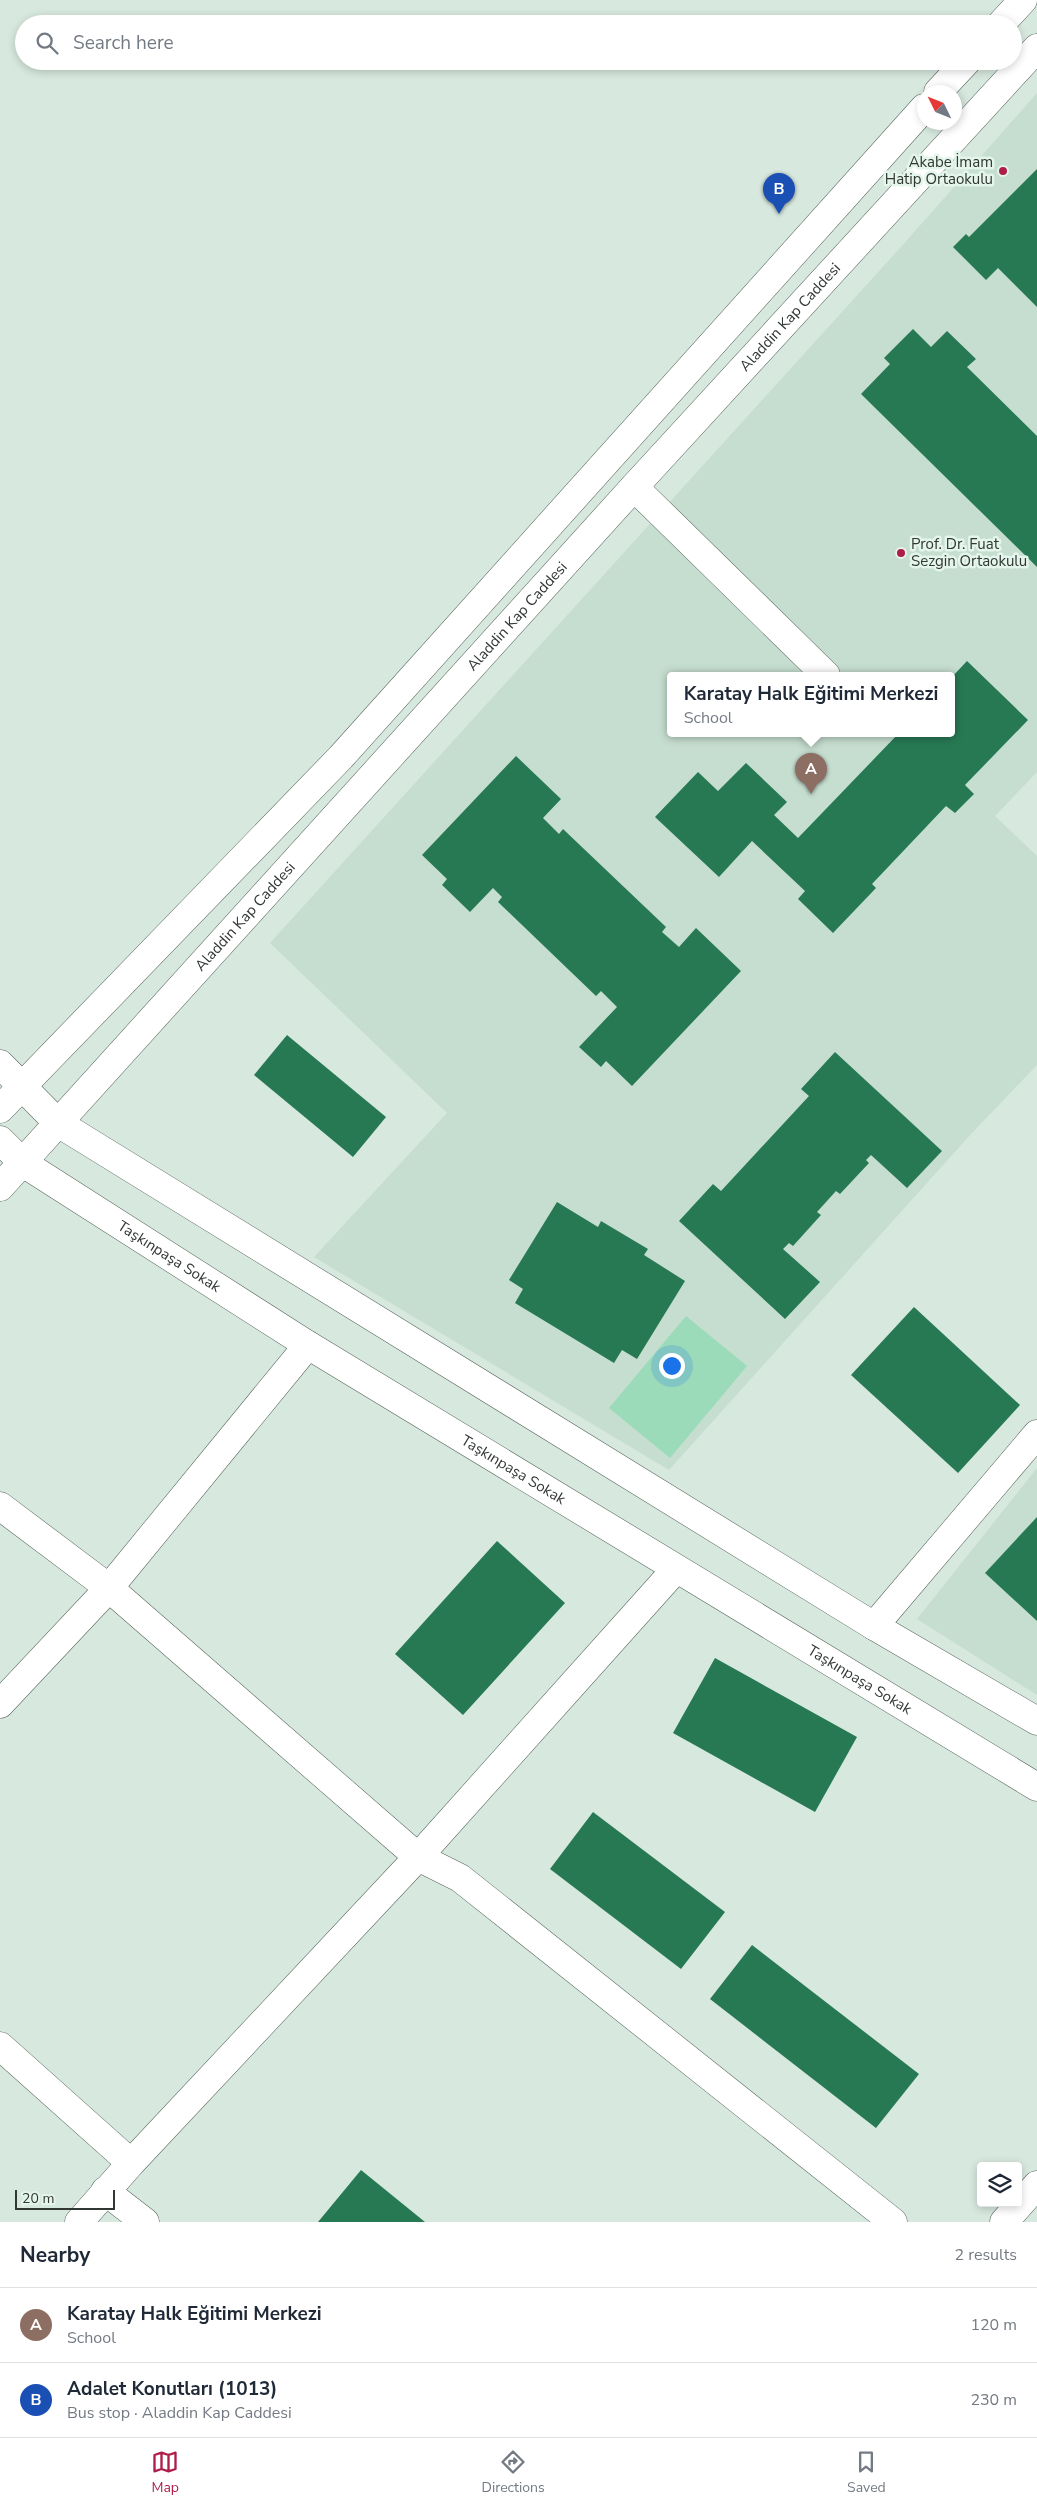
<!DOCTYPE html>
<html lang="en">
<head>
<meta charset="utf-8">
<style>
	:root { --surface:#fff; --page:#f6f6f7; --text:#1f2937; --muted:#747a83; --line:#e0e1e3; --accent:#ae1c49 }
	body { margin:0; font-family:"Nunito Sans",sans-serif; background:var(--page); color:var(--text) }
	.controls { position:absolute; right:15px; bottom:15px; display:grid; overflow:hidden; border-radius:5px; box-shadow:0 2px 8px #0003 }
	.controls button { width:45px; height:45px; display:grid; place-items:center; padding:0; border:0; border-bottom:1px solid var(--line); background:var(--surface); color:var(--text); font:25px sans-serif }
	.compass { position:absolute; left:917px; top:85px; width:45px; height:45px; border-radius:50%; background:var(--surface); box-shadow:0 2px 8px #0003; rotate:313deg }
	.scale { position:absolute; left:15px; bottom:12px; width:100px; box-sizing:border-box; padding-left:5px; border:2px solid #313733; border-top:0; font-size:14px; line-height:18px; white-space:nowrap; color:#313733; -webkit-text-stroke:4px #e4f5eb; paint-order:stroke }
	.you { position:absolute; left:671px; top:1365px; width:18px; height:18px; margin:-12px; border:4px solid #fff; border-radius:50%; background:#1a73e8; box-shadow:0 0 0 8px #1a73e833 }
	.badge { display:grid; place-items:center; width:32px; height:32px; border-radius:50%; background:var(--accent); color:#fff; font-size:16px; font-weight:700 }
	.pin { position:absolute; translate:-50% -41px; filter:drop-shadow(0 1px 2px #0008) }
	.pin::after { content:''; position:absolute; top:26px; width:18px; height:15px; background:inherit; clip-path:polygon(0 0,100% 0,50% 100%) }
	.popup { position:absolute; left:667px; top:672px; width:288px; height:65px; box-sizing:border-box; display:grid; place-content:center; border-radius:5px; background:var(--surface); filter:drop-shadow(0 1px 4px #0005); font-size:16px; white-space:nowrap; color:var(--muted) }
	.popup b { font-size:19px; color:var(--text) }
	.popup::after { content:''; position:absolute; left:50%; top:100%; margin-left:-10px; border:10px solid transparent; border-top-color:var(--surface) }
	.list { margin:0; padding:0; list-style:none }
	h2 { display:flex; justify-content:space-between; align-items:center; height:65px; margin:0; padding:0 20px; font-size:21px }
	h2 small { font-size:16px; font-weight:400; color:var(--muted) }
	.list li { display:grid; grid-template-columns:32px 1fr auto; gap:15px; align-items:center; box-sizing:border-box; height:75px; padding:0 20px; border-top:1px solid var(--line) }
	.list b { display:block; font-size:19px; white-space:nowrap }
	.list p { margin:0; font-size:16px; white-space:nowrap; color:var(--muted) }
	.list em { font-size:16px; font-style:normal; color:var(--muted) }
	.icon { flex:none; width:28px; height:28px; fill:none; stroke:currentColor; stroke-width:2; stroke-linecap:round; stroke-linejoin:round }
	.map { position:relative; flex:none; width:1037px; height:2222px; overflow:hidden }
	.search { position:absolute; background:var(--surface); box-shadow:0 2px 8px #0003; left:15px; right:15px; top:15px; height:55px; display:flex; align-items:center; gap:12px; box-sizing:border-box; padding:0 18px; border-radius:28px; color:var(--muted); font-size:19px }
	.sheet { height:215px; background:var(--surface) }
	nav { display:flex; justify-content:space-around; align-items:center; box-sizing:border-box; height:70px; border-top:1px solid var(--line); background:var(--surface); font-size:14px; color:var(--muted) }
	nav a { display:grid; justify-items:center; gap:2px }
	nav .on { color:var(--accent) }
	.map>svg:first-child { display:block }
	.built { fill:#c6ded0; fill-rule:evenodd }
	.green { fill:#9bdbb9 }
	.building { fill:#277954 }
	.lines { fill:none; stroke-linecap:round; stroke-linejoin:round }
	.minor-casing { stroke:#57665e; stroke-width:29 }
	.minor { stroke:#fff; stroke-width:28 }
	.poi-dot { fill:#ae1c49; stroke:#e4f5eb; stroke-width:2 }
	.labels { text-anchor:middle; stroke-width:5; stroke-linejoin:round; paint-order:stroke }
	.poi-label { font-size:15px; fill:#313733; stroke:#e4f5eb; text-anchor:end }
	.street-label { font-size:15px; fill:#313733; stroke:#e4f5eb }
</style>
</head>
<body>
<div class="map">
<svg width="1037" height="2222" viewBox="0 0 1037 2222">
	<rect width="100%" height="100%" fill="#d7e8de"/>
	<g class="built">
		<path d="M1037,93V772L995,816L1037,856V1065L971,1134L669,1470L314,1257L447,1113L270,943L900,248ZM671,675H951V733H671Z"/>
		<polygon points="1037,1468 1037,1695 917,1619"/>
	</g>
	<polygon class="green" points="686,1316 747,1366 670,1458 609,1408"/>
	<g class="building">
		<polygon points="1037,169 1037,307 998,268 986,280 953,247 966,234 969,237"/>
		<polygon points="913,329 931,347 947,331 976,359 967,367 1037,436 1037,567 861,394 890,364 884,358"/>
		<polygon points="967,661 1028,720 965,785 974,794 955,813 946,806 872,884 876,888 833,933 798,899 805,891 752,841 719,877 655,817 698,772 718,791 746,763 787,802 774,815 798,838 899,733 951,733 951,678"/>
		<polygon points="516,756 561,799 543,818 559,834 563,829 666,927 662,932 679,947 696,928 741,971 632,1086 606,1061 601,1067 579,1047 617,1007 601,991 596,996 498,902 502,897 493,888 470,912 442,885 447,879 422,855"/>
		<polygon points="287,1035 386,1117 353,1157 254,1075"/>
		<polygon points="835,1052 942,1151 907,1188 871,1155 866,1160 869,1163 840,1194 836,1191 817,1212 821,1215 793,1246 789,1243 783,1249 820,1282 785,1319 679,1221 713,1184 721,1191 809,1096 801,1089"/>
		<polygon points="557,1202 598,1227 601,1221 648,1249 644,1255 685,1281 637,1359 622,1350 614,1363 515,1303 523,1289 509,1280"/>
		<polygon points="914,1307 1020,1405 958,1473 851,1375"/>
		<polygon points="1037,1517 1037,1621 985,1573"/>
		<polygon points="497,1541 565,1603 463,1715 395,1654"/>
		<polygon points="715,1658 857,1737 815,1812 673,1733"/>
		<polygon points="593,1812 725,1912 681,1969 550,1869"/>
		<polygon points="752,1945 919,2074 876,2128 710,1999"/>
		<polygon points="361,2170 425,2222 318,2222"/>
	</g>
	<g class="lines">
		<defs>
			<g id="minor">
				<polyline points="1001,24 1023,0"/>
				<polyline points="938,92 967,61"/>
				<polyline points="634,487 826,675"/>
				<polyline points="0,1064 58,1123 874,1626 1037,1721"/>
				<polyline points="0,1109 341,757 924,108"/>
				<path id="s1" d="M0,1140L23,1163L308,1345L1037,1787"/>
				<path id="s2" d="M0,1187L634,487L1037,48"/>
				<polyline points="0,1506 109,1588 418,1857 460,1878 893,2222"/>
				<polyline points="874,1626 1037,1434"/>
				<polyline points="0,1704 109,1588 308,1345"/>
				<polyline points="0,2046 131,2163"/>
				<polyline points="105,2191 145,2222"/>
				<polyline points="79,2222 131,2163 418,1857 676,1569"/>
				<polyline points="1004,2222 1037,2185"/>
			</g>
		</defs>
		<use href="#minor" class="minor-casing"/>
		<use href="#minor" class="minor"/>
	</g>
	<g class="poi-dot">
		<circle cx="1003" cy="171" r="5"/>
		<circle cx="901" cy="553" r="5"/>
	</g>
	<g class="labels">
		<g class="poi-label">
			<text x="993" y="167">Akabe İmam<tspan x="993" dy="17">Hatip Ortaokulu</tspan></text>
			<text x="911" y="549" text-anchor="start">Prof. Dr. Fuat<tspan x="911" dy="17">Sezgin Ortaokulu</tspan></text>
		</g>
		<g class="street-label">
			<text dy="5" stroke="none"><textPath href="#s2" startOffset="1175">Aladdin Kap Caddesi</textPath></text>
			<text dy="5" stroke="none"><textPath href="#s2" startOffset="770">Aladdin Kap Caddesi</textPath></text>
			<text dy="5" stroke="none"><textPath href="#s2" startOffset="365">Aladdin Kap Caddesi</textPath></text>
			<text dy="5" stroke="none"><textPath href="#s1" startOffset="206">Taşkınpaşa Sokak</textPath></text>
			<text dy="5" stroke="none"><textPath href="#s1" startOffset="611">Taşkınpaşa Sokak</textPath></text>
			<text dy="5" stroke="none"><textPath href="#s1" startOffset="1016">Taşkınpaşa Sokak</textPath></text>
		</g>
	</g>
</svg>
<div class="controls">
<button><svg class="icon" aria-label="layers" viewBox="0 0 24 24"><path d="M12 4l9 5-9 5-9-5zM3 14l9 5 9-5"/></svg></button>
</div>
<svg class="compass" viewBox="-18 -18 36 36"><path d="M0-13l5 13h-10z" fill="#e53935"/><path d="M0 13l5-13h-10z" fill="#747a83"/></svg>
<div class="scale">20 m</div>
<div class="you"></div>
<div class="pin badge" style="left:811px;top:794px;background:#8d6e63">A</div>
<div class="popup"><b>Karatay Halk Eğitimi Merkezi</b>School</div>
<div class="pin badge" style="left:779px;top:214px;background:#1a4fb4">B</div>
<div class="search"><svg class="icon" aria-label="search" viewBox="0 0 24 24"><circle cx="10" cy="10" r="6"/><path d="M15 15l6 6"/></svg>Search here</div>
</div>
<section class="sheet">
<h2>Nearby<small>2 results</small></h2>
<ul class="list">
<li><span class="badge" style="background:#8d6e63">A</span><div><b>Karatay Halk Eğitimi Merkezi</b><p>School</p></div><em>120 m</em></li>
<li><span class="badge" style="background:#1a4fb4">B</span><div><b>Adalet Konutları (1013)</b><p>Bus stop · Aladdin Kap Caddesi</p></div><em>230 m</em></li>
</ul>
</section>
<nav>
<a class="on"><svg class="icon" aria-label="map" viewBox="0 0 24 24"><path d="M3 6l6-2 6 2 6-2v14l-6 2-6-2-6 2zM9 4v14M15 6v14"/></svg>Map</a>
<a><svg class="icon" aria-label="directions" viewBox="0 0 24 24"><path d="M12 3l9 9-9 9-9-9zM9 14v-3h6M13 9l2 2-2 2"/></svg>Directions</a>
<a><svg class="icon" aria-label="saved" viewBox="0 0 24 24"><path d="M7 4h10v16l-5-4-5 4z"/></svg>Saved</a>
</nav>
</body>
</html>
